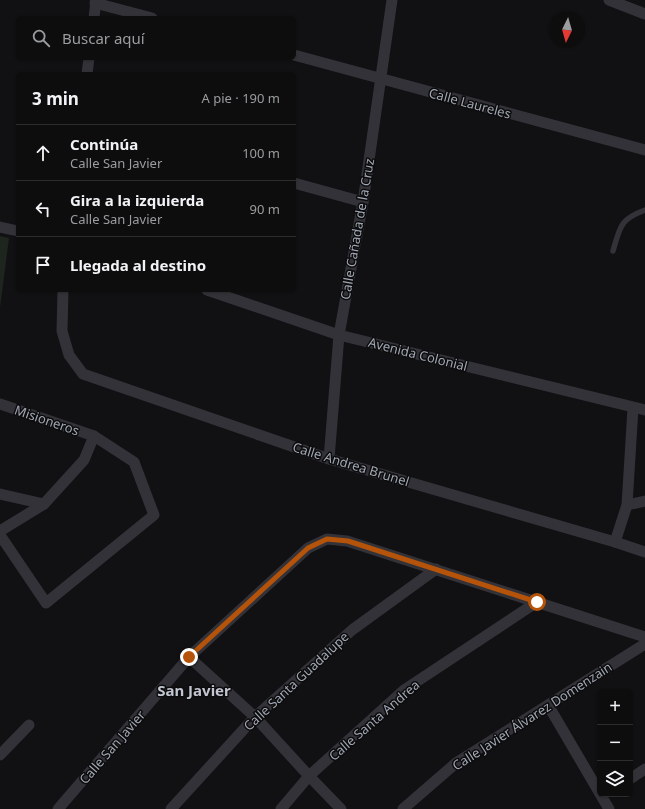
<!DOCTYPE html>
<html lang="es">
<head>
<meta charset="utf-8">
<style>
	:root { --surface:#0d0d0e; --page:#1b1b1c; --text:#f1f3f6; --muted:#9a9c9e; --line:#2d2d2e }
	body { margin:0; font-family:"Noto Sans",sans-serif; background:var(--page); color:var(--text) }
	.controls { position:absolute; right:12px; bottom:12px; display:grid; overflow:hidden; border-radius:6px; box-shadow:0 1px 3px #0004 }
	.controls button { width:36px; height:36px; display:grid; place-items:center; padding:0; border:0; border-bottom:1px solid var(--line); background:var(--surface); color:var(--text); font:20px sans-serif }
	.compass { position:absolute; left:549px; top:12px; width:36px; height:36px; border-radius:50%; background:var(--surface); box-shadow:0 1px 3px #0004; rotate:185deg }
	.stop { position:absolute; width:12px; height:12px; margin:-9px; border:3px solid #b45309; border-radius:50%; background:#fff }
	.stop.end { background:#b45309; border-color:#fff; box-shadow:0 1px 4px #0008 }
	.list { margin:0; padding:0; list-style:none }
	h2 { display:flex; justify-content:space-between; align-items:center; height:52px; margin:0; padding:0 16px; font-size:17px }
	h2 small { font-size:13px; font-weight:400; color:var(--muted) }
	.list li { display:grid; grid-template-columns:26px 1fr auto; gap:12px; align-items:center; box-sizing:border-box; height:56px; padding:0 16px; border-top:1px solid var(--line) }
	.list b { display:block; font-size:15px; white-space:nowrap }
	.list p { margin:0; font-size:13px; white-space:nowrap; color:var(--muted) }
	.list em { font-size:13px; font-style:normal; color:var(--muted) }
	.icon { flex:none; width:22px; height:22px; fill:none; stroke:currentColor; stroke-width:2; stroke-linecap:round; stroke-linejoin:round }
	.map { position:relative; flex:none; width:645px; height:809px; overflow:hidden }
	.search { position:absolute; background:var(--surface); box-shadow:0 1px 3px #0004; left:16px; top:16px; width:280px; height:44px; display:flex; align-items:center; gap:10px; box-sizing:border-box; padding:0 14px; border-radius:6px; color:var(--muted); font-size:15px }
	.panel { position:absolute; background:var(--surface); box-shadow:0 1px 3px #0004; left:16px; top:72px; width:280px; height:220px; border-radius:6px }
	.map>svg:first-child { display:block }
	.green { fill:#1d251e }
	.lines { fill:none; stroke-linecap:round; stroke-linejoin:round }
	.service { stroke:#323238; stroke-width:5.5 }
	.minor { stroke:#323238; stroke-width:11 }
	.route { stroke:#b45309; stroke-width:5 }
	.labels { text-anchor:middle; stroke-width:3; stroke-linejoin:round; paint-order:stroke }
	.street-label { font-size:13px; fill:#a1a7b4; stroke:#0c0c0d }
	.quarter-label { font-size:15px; font-weight:bold; fill:#c2c6d0; stroke:#0c0c0d }
</style>
</head>
<body>
<div class="map">
<svg width="645" height="809" viewBox="0 0 645 809">
	<rect width="100%" height="100%" fill="#111113"/>
	<polygon class="green" points="0,236 9,238 0,308"/>
	<g class="lines">
		<path class="service" d="M613,251C620,227 620,219 645,210"/>
		<g class="minor">
			<polyline points="609,0 645,14"/>
			<polyline points="95,3 152,18"/>
			<polyline points="94,18 96,0"/>
			<polyline points="294,55 645,150"/>
			<polyline points="87,74 89,58"/>
			<polyline points="294,183 363,202"/>
			<polyline points="0,227 18,231"/>
			<polyline points="63,290 62,331 69,355 83,374 329,459 615,542 645,552"/>
			<polyline points="207,290 339,335 645,410"/>
			<polyline points="0,404 94,436 134,462 154,515 46,603 0,535"/>
			<polyline points="329,459 339,335 363,202 392,0"/>
			<polyline points="0,494 44,504"/>
			<polyline points="627,505 645,501"/>
			<polyline points="0,531 44,504 84,460 94,436"/>
			<polyline points="615,542 627,505 633,408"/>
			<polyline points="189,657 255,717 309,776 341,809"/>
			<polyline points="548,705 609,809"/>
			<polyline points="0,755 29,725"/>
			<polyline points="630,779 645,769"/>
			<polyline points="58,809 189,657 308,548 327,539 347,541 645,637"/>
			<polyline points="171,809 255,717 352,630 436,569"/>
			<polyline points="281,809 309,776 404,690 537,602"/>
			<polyline points="403,809 456,763 645,644"/>
		</g>
	</g>
	<g class="lines">
		<polyline class="route" points="189,657 308,548 327,539 348,541 537,602"/>
	</g>
	<g class="labels">
		<g class="street-label">
			<text transform="translate(470 103) rotate(15)" y="5">Calle Laureles</text>
			<text transform="translate(357 229) rotate(-80)" y="5">Calle Cañada de la Cruz</text>
			<text transform="translate(418 354) rotate(14)" y="5">Avenida Colonial</text>
			<text transform="translate(47 420) rotate(19)" y="5">Misioneros</text>
			<text transform="translate(351 464) rotate(17)" y="5">Calle Andrea Brunel</text>
			<text transform="translate(296 681) rotate(-43)" y="5">Calle Santa Guadalupe</text>
			<text transform="translate(532 716) rotate(-33)" y="5">Calle Javier Álvarez Domenzain</text>
			<text transform="translate(374 720) rotate(-41)" y="5">Calle Santa Andrea</text>
			<text transform="translate(112 747) rotate(-49)" y="5">Calle San Javier</text>
		</g>
		<g class="quarter-label">
			<text x="194" y="696">San Javier</text>
		</g>
	</g>
</svg>
<div class="controls">
<button>+</button>
<button>−</button>
<button><svg class="icon" aria-label="layers" viewBox="0 0 24 24"><path d="M12 4l9 5-9 5-9-5zM3 14l9 5 9-5"/></svg></button>
</div>
<svg class="compass" viewBox="-18 -18 36 36"><path d="M0-13l5 13h-10z" fill="#e53935"/><path d="M0 13l5-13h-10z" fill="#9a9c9e"/></svg>
<div class="stop" style="left:537px;top:602px"></div>
<div class="stop end" style="left:189px;top:657px"></div>
<div class="search"><svg class="icon" aria-label="search" viewBox="0 0 24 24"><circle cx="10" cy="10" r="6"/><path d="M15 15l6 6"/></svg>Buscar aquí</div>
<section class="panel">
<h2>3 min<small>A pie · 190 m</small></h2>
<ul class="list">
<li><svg class="icon" aria-label="ahead" viewBox="0 0 24 24"><path d="M12 20V5M6 11l6-6 6 6"/></svg><div><b>Continúa</b><p>Calle San Javier</p></div><em>100 m</em></li>
<li><svg class="icon" aria-label="left" viewBox="0 0 24 24"><path d="M17 20v-9H6M10 6l-5 5 5 5"/></svg><div><b>Gira a la izquierda</b><p>Calle San Javier</p></div><em>90 m</em></li>
<li><svg class="icon" aria-label="arrive" viewBox="0 0 24 24"><path d="M6 21V4h12l-3 4 3 4H6"/></svg><div><b>Llegada al destino</b></div></li>
</ul>
</section>
</div>
</body>
</html>
